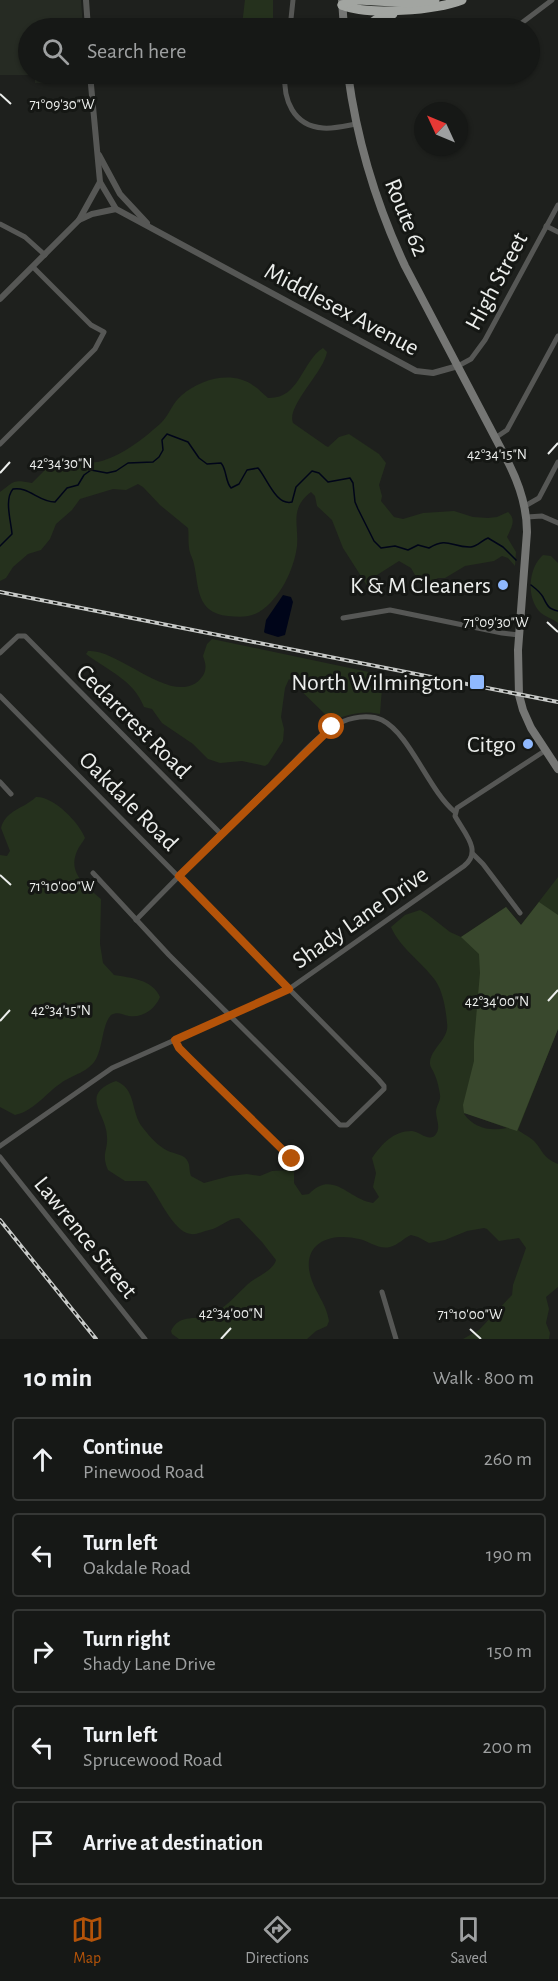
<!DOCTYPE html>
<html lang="en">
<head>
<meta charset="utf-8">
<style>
	:root { --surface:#161816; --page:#232523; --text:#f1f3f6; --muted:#9ea0a1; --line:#353735; --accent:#b45309 }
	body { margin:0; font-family:"Alegreya Sans",sans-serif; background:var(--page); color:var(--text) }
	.compass { position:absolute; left:414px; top:102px; width:54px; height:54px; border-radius:50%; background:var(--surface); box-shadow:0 2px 4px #0004; rotate:314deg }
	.stop { position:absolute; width:18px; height:18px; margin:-14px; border:4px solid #b45309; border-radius:50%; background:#fff }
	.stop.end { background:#b45309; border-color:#fff; box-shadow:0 2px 6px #0008 }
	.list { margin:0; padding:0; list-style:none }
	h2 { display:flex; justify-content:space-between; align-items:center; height:78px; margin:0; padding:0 24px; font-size:26px }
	h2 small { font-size:20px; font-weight:400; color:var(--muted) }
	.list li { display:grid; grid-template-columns:39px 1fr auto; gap:18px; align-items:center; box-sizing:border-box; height:84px; margin:0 12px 12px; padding:0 12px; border:2px solid var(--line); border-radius:6px }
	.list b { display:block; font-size:22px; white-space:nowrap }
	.list p { margin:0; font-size:20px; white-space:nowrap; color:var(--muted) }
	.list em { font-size:20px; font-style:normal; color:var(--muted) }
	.icon { flex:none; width:33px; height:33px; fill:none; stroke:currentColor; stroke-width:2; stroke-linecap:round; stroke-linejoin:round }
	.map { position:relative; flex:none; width:558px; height:1339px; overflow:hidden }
	.search { position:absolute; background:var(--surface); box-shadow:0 2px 4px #0004; left:18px; right:18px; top:18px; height:66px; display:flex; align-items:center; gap:15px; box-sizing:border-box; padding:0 21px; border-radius:33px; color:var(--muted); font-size:22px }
	.sheet { height:558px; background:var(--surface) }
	nav { display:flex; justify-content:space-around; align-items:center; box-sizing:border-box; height:84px; border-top:2px solid var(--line); background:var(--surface); font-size:16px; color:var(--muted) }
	nav a { display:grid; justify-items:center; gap:3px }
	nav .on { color:var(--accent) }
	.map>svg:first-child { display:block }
	.built { fill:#262b23 }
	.green { fill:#25311d; fill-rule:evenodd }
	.forest { fill:#39482d }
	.water { fill:#000519 }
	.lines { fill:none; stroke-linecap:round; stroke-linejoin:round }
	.stream { stroke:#000519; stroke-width:1.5 }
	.minor { stroke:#565755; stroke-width:5 }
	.tertiary { stroke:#565755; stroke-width:6 }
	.secondary { stroke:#757674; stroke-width:8 }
	.motorway { stroke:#a2a5a1; stroke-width:9 }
	.rail-casing { stroke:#c8cac8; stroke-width:4 }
	.rail { stroke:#151714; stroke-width:1.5; stroke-dasharray:4.5; stroke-linecap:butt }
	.route { stroke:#b45309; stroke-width:8 }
	.ticks { fill:none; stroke:#eceeec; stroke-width:2 }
	.poi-dot { fill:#8fb8fd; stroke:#151714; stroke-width:2 }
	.labels { text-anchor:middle; stroke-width:6; stroke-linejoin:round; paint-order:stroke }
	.street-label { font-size:24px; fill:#eceeec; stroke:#151714 }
	.poi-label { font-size:24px; fill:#eceeec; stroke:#151714; text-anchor:end }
	.ticks-label { font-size:15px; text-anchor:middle; fill:#eceeec; stroke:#151714; stroke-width:6; stroke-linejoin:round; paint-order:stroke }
</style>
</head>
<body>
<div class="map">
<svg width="558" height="1339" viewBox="0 0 558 1339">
	<rect width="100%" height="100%" fill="#1e201d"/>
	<polygon class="built" points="0,0 81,0 83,28 28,28 28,74 85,74 85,82 35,83 35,75 0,75"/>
	<g class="green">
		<path d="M245,0H273V20L270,28H240C243,25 244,6 245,0Z"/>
		<path d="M323,348L327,352C324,372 286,406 293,423L326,446L328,447L339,437L349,434L379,454L386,463L379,485L382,496L381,501L394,517L403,519L423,513L454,511L473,517L488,518L497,517L508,512C517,520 511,528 507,537L516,552L515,566L508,558L502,556L494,561L465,566L445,578H438L429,583L415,575L411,568L399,561L377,575L372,587H368L343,548L332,520L317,506L315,496L311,492C289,509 299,524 297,546C294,570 280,599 259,612C249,618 239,617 228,616C196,613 199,587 194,564C193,558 189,553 189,547C188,540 189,535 188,528L160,505L143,487L138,484L126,490L113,489L80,499L72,510L56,524L50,539L41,550L28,554L13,567L6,578L0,581V492C16,480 13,480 32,483L53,462L62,457C76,458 88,465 102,461C124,454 143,439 160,424C169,416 172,403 182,395C201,379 232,370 254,386C259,389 263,394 268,398C300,399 301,362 323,348Z"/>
		<path d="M543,555L551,556L558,563V623C553,619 546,617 541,613C526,599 528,568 543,555Z"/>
		<path d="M212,639L383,675L380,714C364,710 347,714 332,721L289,679L285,688L281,717L284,729L283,741L268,764L265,766L242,761L220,763L208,759L193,744L162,723L152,709L144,707C134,680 107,670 86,654L88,651C119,648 176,711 202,677C207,670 206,664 203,656L207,644Z"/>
		<path d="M36,797C53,796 79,822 85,838C83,842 79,846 77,851C67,874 87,886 101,899L100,944L103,963L114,975C131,978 152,979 160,997C155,1009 143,1018 129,1016C122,1015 118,1011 111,1015C102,1025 103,1047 96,1059C89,1072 72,1075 61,1083C46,1093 34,1111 15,1115L0,1107V855L7,856L10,851L1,828C6,810 23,809 36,797Z"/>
		<path d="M558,877V1029L518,1130C523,1134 530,1137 534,1141C544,1152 542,1157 558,1164V1287L546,1297L549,1309L546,1323L550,1333L549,1339H463L479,1330L512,1295L513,1285L526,1248L519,1238L499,1241L487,1229L484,1228L467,1231L445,1240L429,1243L418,1237L411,1235C404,1238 398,1245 390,1247C379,1250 369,1241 359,1239C336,1233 306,1239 309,1269C312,1290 326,1301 329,1321L327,1326L316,1331L307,1339H179L172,1334L171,1331C180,1312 197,1322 212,1314C227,1307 236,1295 248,1284C257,1276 273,1271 276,1260L262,1242L239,1218C228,1218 220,1228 209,1230C204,1231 196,1235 191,1234C172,1232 158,1193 146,1181H125L108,1170C101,1154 108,1151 107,1137C107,1113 78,1095 116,1081C137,1089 130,1112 143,1128C150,1137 158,1146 168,1151C174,1154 185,1154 188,1162C190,1165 189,1171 191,1176L204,1183L230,1176L247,1174L260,1176L272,1171L291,1170L294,1172V1183L302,1195L309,1194C333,1169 349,1200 373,1203L379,1197L373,1187L376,1173L372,1158C382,1144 393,1131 412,1131C420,1132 430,1143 436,1134C441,1127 436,1119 436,1112C436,1106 441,1101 440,1095C439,1088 437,1079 434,1073C433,1070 430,1067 430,1064C429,1049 450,1039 447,1023C446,1010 443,991 435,980C421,961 400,948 391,927L405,915L420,910L427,914L450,932L461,937L506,907L521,925ZM464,1114L465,1113L507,1128C490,1131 475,1129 464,1114Z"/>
	</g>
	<polygon class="forest" points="539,902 558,915 558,1029 517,1131 464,1113 463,1105 474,1061 474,1042 480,973 479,954 461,937 506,907 521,925"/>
	<polygon class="water" points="283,595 291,597 293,602 285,635 278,637 265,633 264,632 266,620"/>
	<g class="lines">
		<g class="stream">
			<path d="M0,546L12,534C11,521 4,499 13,489C28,486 39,502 55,502L67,488L78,485L84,475L91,470L107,473L116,471L128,463L153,462L159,457L163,450L162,440L167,434L188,442L199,458L207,464L221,463C227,470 225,481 231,488L239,484L247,470L258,468C267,478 276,506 292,502L296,487L312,471L319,473L328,482L350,478L353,483L355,502L358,509L374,541L381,548L395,546L408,550L418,545L429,548C448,536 452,548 471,547C478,546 482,540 488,538L503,547L516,560"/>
			<path d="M531,585C535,588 540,592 543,597C547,605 548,609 558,611"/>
		</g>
		<g class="minor">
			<polyline points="290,28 293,0"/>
			<polyline points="515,28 552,0"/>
			<path d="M285,74C283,99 293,126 323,128C334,129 345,126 356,124"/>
			<polyline points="0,224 25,237 45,255"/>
			<polyline points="546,226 558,232"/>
			<polyline points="458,366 471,359 485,340 558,205"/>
			<polyline points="495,438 507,430 558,336"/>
			<polyline points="0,444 95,349 104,332 91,325 33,267"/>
			<polyline points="525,506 539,498 558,462"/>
			<polyline points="527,517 542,516 558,523"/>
			<polyline points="343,618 390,610 502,633 519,635"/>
			<polyline points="0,653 18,636 25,636 221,834"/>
			<polyline points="0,696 378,1079 384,1086 384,1089 347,1125 340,1125 169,955 93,873"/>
			<polyline points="0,782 11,794"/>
			<polyline points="473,854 483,864 520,913"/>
			<path d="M136,920C183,872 229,825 277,779C296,761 315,737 338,724C350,717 369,714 382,720C410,734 429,791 455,812"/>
			<polyline points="175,1039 179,1047 190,1059 292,1159"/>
			<path d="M0,1146L112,1068L289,989L464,866C483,851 464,833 455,816L457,808L546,750"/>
			<polyline points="0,1157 145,1339"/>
			<polyline points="382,1292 396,1339"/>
		</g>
		<g class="tertiary">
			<polyline points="86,0 88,28"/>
			<polyline points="99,155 120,194 147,223"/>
			<polyline points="100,182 116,209"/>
			<polyline points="79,220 92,214 116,209 416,371 433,373 458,366"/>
			<polyline points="0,299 79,220 100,182 90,74"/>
		</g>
		<g class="secondary">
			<polyline points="342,0 344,28"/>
			<path d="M348,74C357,141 376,204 405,266L509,464C520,486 527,508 527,532L518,650L519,695L523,710L531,728L558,769"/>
		</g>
		<g class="motorway">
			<path d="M342,5C368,16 436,10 462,0"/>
			<polyline points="342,5 358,0 411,3 435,0"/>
			<polyline points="364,28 377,19 393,14"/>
		</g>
		<defs>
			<g id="rail">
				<polyline points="0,592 558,702"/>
				<polyline points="0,1220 96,1339"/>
			</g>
		</defs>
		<use href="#rail" class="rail-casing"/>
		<use href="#rail" class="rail"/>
	</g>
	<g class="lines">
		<polyline class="route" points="292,1159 190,1059 179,1048 175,1040 289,989 179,876 332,727"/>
	</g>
	<path class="ticks" d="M0,94L11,104M548,454L558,443M0,473L10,462M547,622L558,632M0,875L11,885M548,1001L558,990M0,1021L10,1010M470,1329L481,1339M221,1339L231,1328"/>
	<g class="poi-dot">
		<circle cx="503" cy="585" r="6"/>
		<rect x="469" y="674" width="16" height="16" rx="3"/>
		<circle cx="528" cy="744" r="6"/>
	</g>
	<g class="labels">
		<g class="street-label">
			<text transform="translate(407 217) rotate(68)" y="8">Route 62</text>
			<text transform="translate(496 281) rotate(-62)" y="8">High Street</text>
			<text transform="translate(342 309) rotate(28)" y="8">Middlesex Avenue</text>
			<text transform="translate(134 721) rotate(45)" y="8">Cedarcrest Road</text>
			<text transform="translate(129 801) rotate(45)" y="8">Oakdale Road</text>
			<text transform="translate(360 917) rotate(-35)" y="8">Shady Lane Drive</text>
			<text transform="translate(86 1237) rotate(51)" y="8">Lawrence Street</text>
		</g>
		<g class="poi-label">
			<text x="491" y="593">K &amp; M Cleaners</text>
			<text x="464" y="690">North Wilmington</text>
			<text x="516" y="752">Citgo</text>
		</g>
	</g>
	<g class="ticks-label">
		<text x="62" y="109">71°09'30"W</text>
		<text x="497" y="459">42°34'15"N</text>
		<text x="61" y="468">42°34'30"N</text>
		<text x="496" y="627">71°09'30"W</text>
		<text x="62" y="891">71°10'00"W</text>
		<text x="497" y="1006">42°34'00"N</text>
		<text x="61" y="1015">42°34'15"N</text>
		<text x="231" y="1318">42°34'00"N</text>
		<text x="470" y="1319">71°10'00"W</text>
	</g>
</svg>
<svg class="compass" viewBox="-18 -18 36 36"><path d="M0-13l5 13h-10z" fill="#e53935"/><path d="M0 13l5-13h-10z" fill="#9ea0a1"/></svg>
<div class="stop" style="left:332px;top:727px"></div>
<div class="stop end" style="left:292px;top:1159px"></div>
<div class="search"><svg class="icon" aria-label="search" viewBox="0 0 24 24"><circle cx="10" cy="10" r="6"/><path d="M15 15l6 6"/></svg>Search here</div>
</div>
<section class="sheet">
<h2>10 min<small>Walk · 800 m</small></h2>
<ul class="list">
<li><svg class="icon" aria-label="ahead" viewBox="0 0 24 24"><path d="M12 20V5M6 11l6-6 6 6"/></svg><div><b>Continue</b><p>Pinewood Road</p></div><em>260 m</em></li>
<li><svg class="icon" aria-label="left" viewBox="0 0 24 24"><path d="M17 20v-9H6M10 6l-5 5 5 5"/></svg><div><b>Turn left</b><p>Oakdale Road</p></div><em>190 m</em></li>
<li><svg class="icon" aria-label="right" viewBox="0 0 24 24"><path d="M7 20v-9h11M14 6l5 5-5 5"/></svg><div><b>Turn right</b><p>Shady Lane Drive</p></div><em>150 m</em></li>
<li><svg class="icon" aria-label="left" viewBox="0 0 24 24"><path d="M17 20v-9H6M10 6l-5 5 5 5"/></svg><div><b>Turn left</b><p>Sprucewood Road</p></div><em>200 m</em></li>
<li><svg class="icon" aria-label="arrive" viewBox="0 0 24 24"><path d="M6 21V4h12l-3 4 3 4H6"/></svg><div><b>Arrive at destination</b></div></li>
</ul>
</section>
<nav>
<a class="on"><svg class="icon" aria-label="map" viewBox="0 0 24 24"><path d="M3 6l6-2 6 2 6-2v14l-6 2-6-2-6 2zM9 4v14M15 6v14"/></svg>Map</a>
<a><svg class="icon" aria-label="directions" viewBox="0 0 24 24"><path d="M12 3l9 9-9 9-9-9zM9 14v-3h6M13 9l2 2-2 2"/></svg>Directions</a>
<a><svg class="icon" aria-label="saved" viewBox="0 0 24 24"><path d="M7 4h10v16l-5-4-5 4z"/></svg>Saved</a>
</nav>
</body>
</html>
